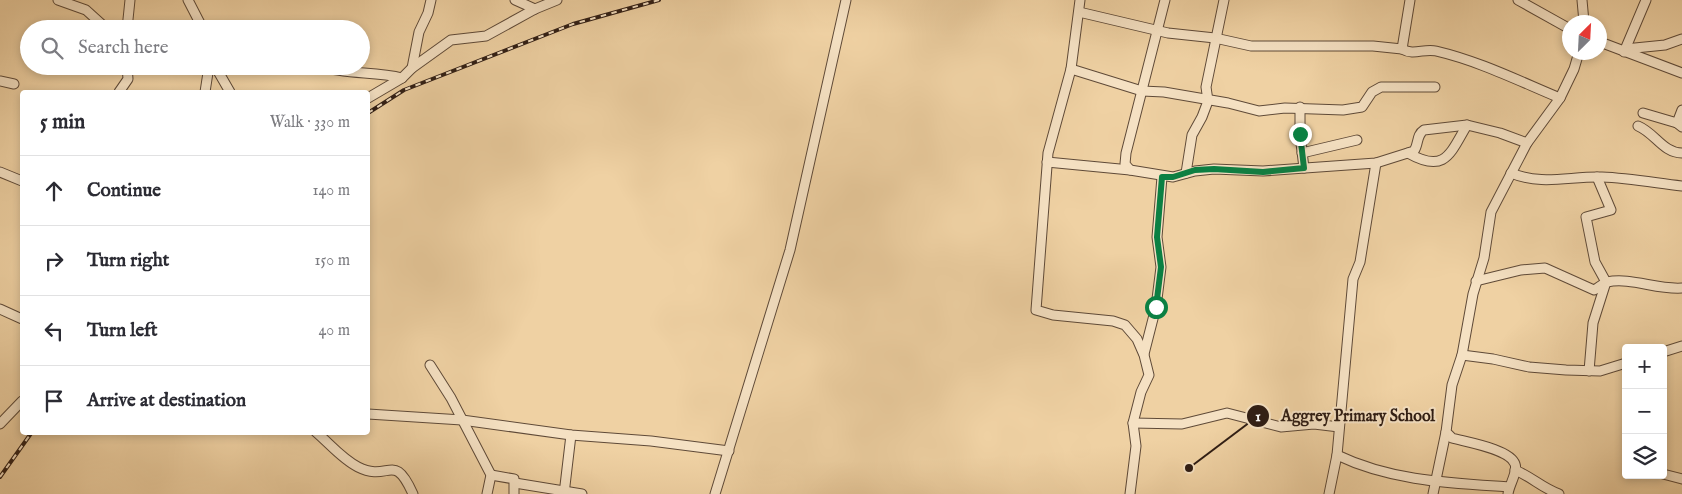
<!DOCTYPE html>
<html lang="en">
<head>
<meta charset="utf-8">
<style>
	:root { --surface:#fff; --page:#f7f7f7; --text:#2b2b33; --muted:#7c7c81; --line:#e1e1e2 }
	body { margin:0; font-family:"IM FELL English",serif; background:var(--page); color:var(--text) }
	.controls { position:absolute; right:15px; bottom:15px; display:grid; overflow:hidden; border-radius:5px; box-shadow:0 2px 8px #0003 }
	.controls button { width:45px; height:45px; display:grid; place-items:center; padding:0; border:0; border-bottom:1px solid var(--line); background:var(--surface); color:var(--text); font:25px sans-serif }
	.compass { position:absolute; left:1562px; top:15px; width:45px; height:45px; border-radius:50%; background:var(--surface); box-shadow:0 2px 8px #0003; rotate:24deg }
	.stop { position:absolute; width:15px; height:15px; margin:-11px; border:4px solid #0b8043; border-radius:50%; background:#fff }
	.stop.end { background:#0b8043; border-color:#fff; box-shadow:0 1px 5px #0008 }
	.list { margin:0; padding:0; list-style:none }
	h2 { display:flex; justify-content:space-between; align-items:center; height:65px; margin:0; padding:0 20px; font-size:21px }
	h2 small { font-size:16px; font-weight:400; color:var(--muted) }
	.list li { display:grid; grid-template-columns:32px 1fr auto; gap:15px; align-items:center; box-sizing:border-box; height:70px; padding:0 20px; border-top:1px solid var(--line) }
	.list b { display:block; font-size:19px; white-space:nowrap }
	.list em { font-size:16px; font-style:normal; color:var(--muted) }
	.icon { flex:none; width:28px; height:28px; fill:none; stroke:currentColor; stroke-width:2; stroke-linecap:round; stroke-linejoin:round }
	.map { position:relative; flex:none; width:1682px; height:494px; overflow:hidden }
	.search { position:absolute; background:var(--surface); box-shadow:0 2px 8px #0003; left:20px; top:20px; width:350px; height:55px; display:flex; align-items:center; gap:12px; box-sizing:border-box; padding:0 18px; border-radius:28px; color:var(--muted); font-size:19px }
	.panel { position:absolute; background:var(--surface); box-shadow:0 2px 8px #0003; left:20px; top:90px; width:350px; height:345px; border-radius:5px }
	.map>svg:first-child { display:block }
	.lines { fill:none; stroke-linecap:round; stroke-linejoin:round }
	.minor-casing { stroke:#5f4a38; stroke-width:11 }
	.minor { stroke:#f5e1c3; stroke-width:9 }
	.rail-casing { stroke:#2f1d14; stroke-width:4 }
	.rail { stroke:#f5e1c3; stroke-width:2; stroke-dasharray:5.5; stroke-linecap:butt }
	.route { stroke:#0b8043; stroke-width:6 }
	.leader { fill:none; stroke:#2f1d14; stroke-width:2 }
	.callout-dot { fill:#2f1d14; stroke:#f5e1c3; stroke-width:2 }
	.mark-label { font-size:15px; text-anchor:middle; font-weight:bold; fill:#fff }
	.callout-label { font-size:16px; text-anchor:middle; font-weight:bold; fill:#2f1d14; stroke:#f5e1c3; stroke-width:4; stroke-linejoin:round; paint-order:stroke }
</style>
</head>
<body>
<div class="map">
<svg width="1682" height="494" viewBox="0 0 1682 494">
	<rect width="100%" height="100%" fill="#efd1a3"/>
	<filter id="stains"><feTurbulence type="fractalNoise" baseFrequency=".004" numOctaves="4"/><feColorMatrix values="0 0 0 0 .2 0 0 0 0 .09 0 0 0 0 .02 0 0 0 .5 -.17"/></filter>
	<radialGradient id="worn" r=".72"><stop offset=".6" stop-color="#630" stop-opacity="0"/><stop offset="1" stop-color="#630" stop-opacity=".3"/></radialGradient>
	<g class="lines">
		<defs>
			<g id="minor">
				<polyline points="58,0 86,10 107,29"/>
				<polyline points="188,0 203,29"/>
				<polyline points="515,0 535,9"/>
				<polyline points="1080,0 1071,69 1048,153 1036,310 1053,315 1113,321 1125,325 1137,339 1144,355 1149,375 1141,392 1133,423 1136,446 1130,494"/>
				<polyline points="1518,0 1570,29"/>
				<polyline points="1582,0 1584,22"/>
				<polyline points="1079,12 1168,33 1215,38 1251,46 1373,46 1402,49 1410,0"/>
				<polyline points="127,29 130,0"/>
				<polyline points="1600,42 1682,73"/>
				<path d="M1402,49C1414,56 1424,48 1436,51C1479,61 1519,81 1560,98"/>
				<polyline points="1625,49 1665,45 1682,39"/>
				<polyline points="1624,52 1646,0"/>
				<polyline points="215,66 230,92"/>
				<path d="M319,66C347,75 375,71 402,78"/>
				<polyline points="412,68 419,32 428,13 431,0"/>
				<polyline points="1071,69 1142,91 1164,92 1228,103 1259,111 1285,108 1343,110 1362,107 1372,92 1381,87 1435,87"/>
				<polyline points="0,81 14,84"/>
				<polyline points="119,92 128,79 127,66"/>
				<polyline points="205,92 209,66"/>
				<polyline points="368,98 402,78 412,68 451,40 486,36 535,9 557,0"/>
				<polyline points="1300,107 1300,135 1304,168"/>
				<polyline points="1682,110 1677,123 1682,127"/>
				<polyline points="1643,113 1677,123"/>
				<path d="M1638,126C1655,133 1663,153 1682,153"/>
				<polyline points="1302,153 1357,140"/>
				<path d="M1408,153C1445,174 1450,154 1467,125"/>
				<path d="M1047,162L1130,170L1173,177L1195,171L1214,169L1263,171L1376,163L1414,151C1419,144 1416,135 1424,130L1467,125L1500,133L1527,143"/>
				<polyline points="1130,170 1125,164 1126,153 1165,0"/>
				<polyline points="0,172 22,181"/>
				<polyline points="1186,173 1192,135 1202,117 1208,101 1206,87 1224,0"/>
				<path d="M1511,173C1542,186 1570,176 1602,177C1628,178 1656,183 1682,186"/>
				<path d="M1476,281L1521,270L1545,268L1594,290C1598,288 1602,284 1607,282C1631,277 1657,290 1682,288"/>
				<polyline points="0,309 22,319"/>
				<polyline points="1663,352 1682,346"/>
				<polyline points="1144,354 1156,307 1161,267 1157,237 1162,177"/>
				<polyline points="1462,355 1493,359 1529,367 1566,370 1600,371 1626,363"/>
				<polyline points="430,365 451,398 491,475 487,494"/>
				<polyline points="1589,371 1593,323 1606,282 1595,262 1586,217 1611,210 1597,177"/>
				<polyline points="368,414 462,420 571,435 651,441 729,451"/>
				<polyline points="1133,423 1182,424 1227,413 1281,427 1314,424 1339,427"/>
				<polyline points="0,424 22,401"/>
				<path d="M316,432C330,444 342,459 358,467C390,483 393,450 413,494"/>
				<path d="M1337,455C1391,481 1450,483 1509,487"/>
				<path d="M1515,470C1532,477 1542,488 1559,494"/>
				<polyline points="1663,474 1682,479"/>
				<polyline points="491,475 514,479 514,494"/>
				<polyline points="515,483 582,494"/>
				<polyline points="564,494 571,435"/>
				<polyline points="715,494 790,250 846,0"/>
				<polyline points="1329,494 1337,455 1353,279 1360,262 1376,163"/>
				<polyline points="1433,494 1446,432"/>
				<path d="M1508,494C1509,485 1518,472 1515,464C1510,449 1466,442 1452,438L1446,432L1452,385L1462,355L1473,294L1484,258L1491,212L1527,143L1560,98L1574,69L1579,52"/>
			</g>
		</defs>
		<use href="#minor" class="minor-casing"/>
		<use href="#minor" class="minor"/>
		<defs>
			<g id="rail">
				<polyline points="368,113 404,90 573,24 659,0"/>
				<polyline points="0,477 32,432"/>
			</g>
		</defs>
		<use href="#rail" class="rail-casing"/>
		<use href="#rail" class="rail"/>
	</g>
	<g class="lines">
		<polyline class="route" points="1156,307 1161,267 1157,237 1162,177 1173,177 1195,170 1214,169 1263,172 1304,168 1300,134"/>
	</g>
	<path class="leader" d="M1189 468L1258 416"/>
	<g class="callout-dot">
		<circle cx="1189" cy="468" r="5"/>
		<circle cx="1258" cy="416" r="12"/>
	</g>
	<g class="mark-label">
		<text x="1258" y="421">1</text>
	</g>
	<g class="callout-label">
		<text x="1358" y="421">Aggrey Primary School</text>
	</g>
	<rect width="100%" height="100%" filter="url(#stains)"/>
	<rect width="100%" height="100%" fill="url(#worn)"/>
</svg>
<div class="controls">
<button>+</button>
<button>−</button>
<button><svg class="icon" aria-label="layers" viewBox="0 0 24 24"><path d="M12 4l9 5-9 5-9-5zM3 14l9 5 9-5"/></svg></button>
</div>
<svg class="compass" viewBox="-18 -18 36 36"><path d="M0-13l5 13h-10z" fill="#e53935"/><path d="M0 13l5-13h-10z" fill="#7c7c81"/></svg>
<div class="stop" style="left:1156px;top:307px"></div>
<div class="stop end" style="left:1300px;top:134px"></div>
<div class="search"><svg class="icon" aria-label="search" viewBox="0 0 24 24"><circle cx="10" cy="10" r="6"/><path d="M15 15l6 6"/></svg>Search here</div>
<section class="panel">
<h2>5 min<small>Walk · 330 m</small></h2>
<ul class="list">
<li><svg class="icon" aria-label="ahead" viewBox="0 0 24 24"><path d="M12 20V5M6 11l6-6 6 6"/></svg><div><b>Continue</b></div><em>140 m</em></li>
<li><svg class="icon" aria-label="right" viewBox="0 0 24 24"><path d="M7 20v-9h11M14 6l5 5-5 5"/></svg><div><b>Turn right</b></div><em>150 m</em></li>
<li><svg class="icon" aria-label="left" viewBox="0 0 24 24"><path d="M17 20v-9H6M10 6l-5 5 5 5"/></svg><div><b>Turn left</b></div><em>40 m</em></li>
<li><svg class="icon" aria-label="arrive" viewBox="0 0 24 24"><path d="M6 21V4h12l-3 4 3 4H6"/></svg><div><b>Arrive at destination</b></div></li>
</ul>
</section>
</div>
</body>
</html>
